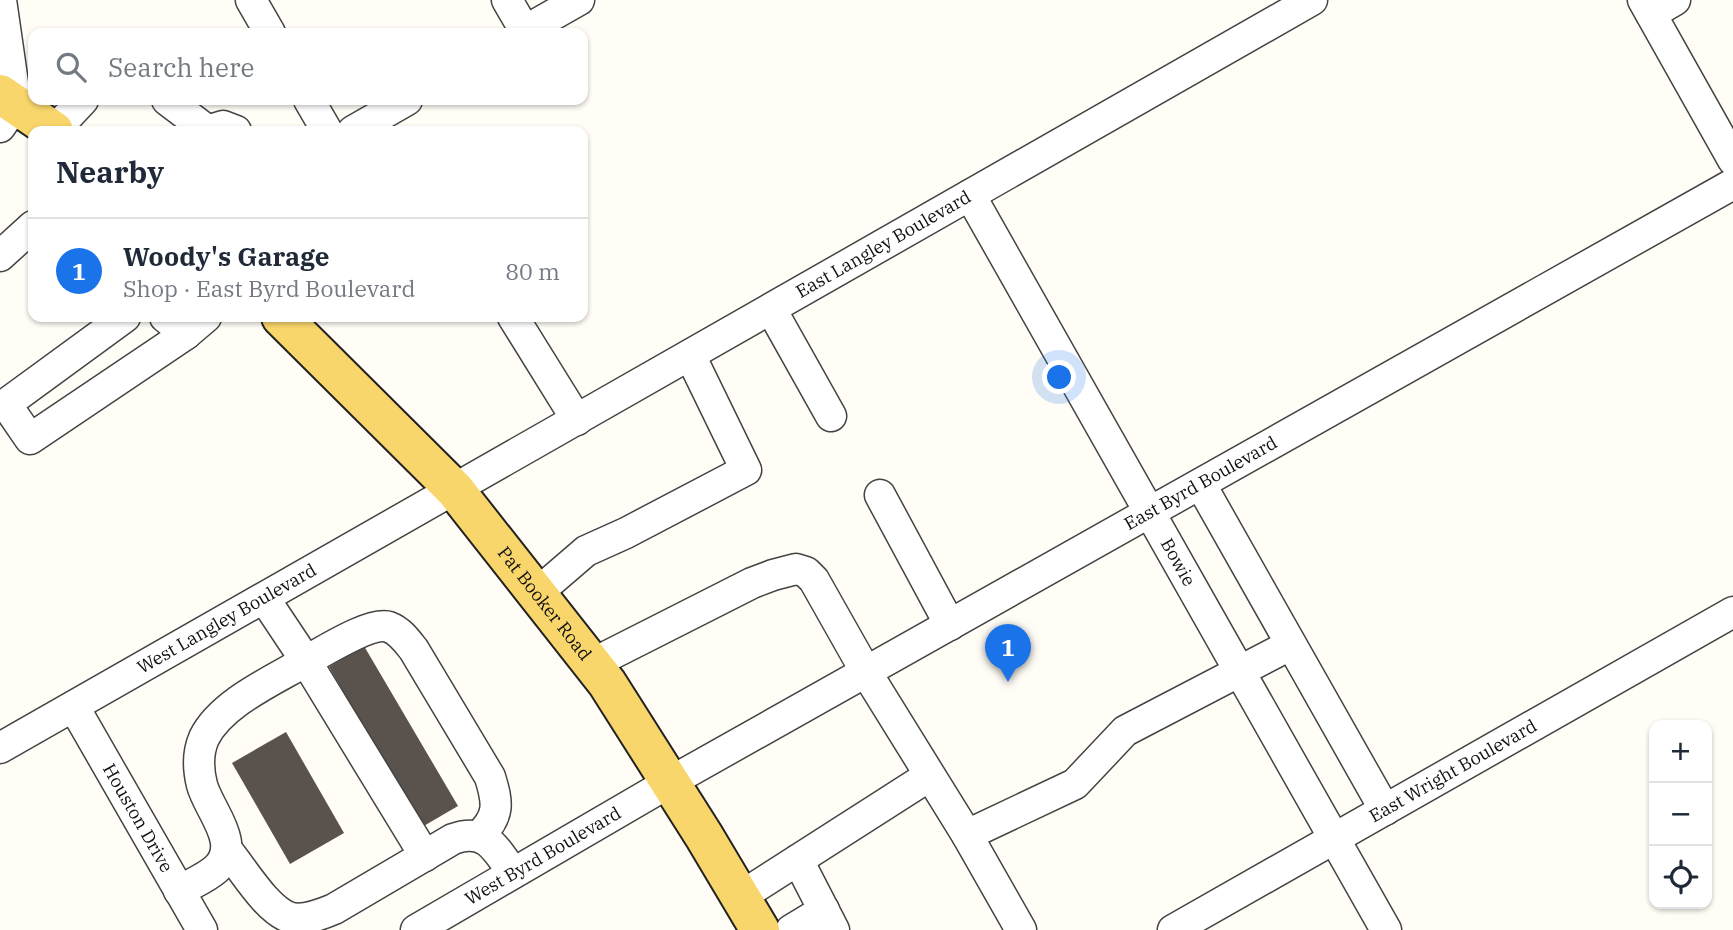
<!DOCTYPE html>
<html lang="en">
<head>
<meta charset="utf-8">
<style>
	:root { --surface:#fff; --page:#f6f6f7; --text:#1f2937; --muted:#747a83; --line:#e0e1e3; --accent:#1a73e8 }
	body { margin:0; font-family:"IBM Plex Serif",serif; background:var(--page); color:var(--text) }
	.controls { position:absolute; right:21px; bottom:21px; display:grid; overflow:hidden; border-radius:14px; box-shadow:0 2px 5px #0004 }
	.controls button { width:63px; height:63px; display:grid; place-items:center; padding:0; border:0; border-bottom:2px solid var(--line); background:var(--surface); color:var(--text); font:35px sans-serif }
	.you { position:absolute; left:1060px; top:378px; width:24px; height:24px; margin:-18px; border:5px solid #fff; border-radius:50%; background:#1a73e8; box-shadow:0 0 0 10px #1a73e833 }
	.badge { display:grid; place-items:center; width:46px; height:46px; border-radius:50%; background:var(--accent); color:#fff; font-size:23px; font-weight:700 }
	.pin { position:absolute; translate:-50% -58px; filter:drop-shadow(0 2px 4px #0008) }
	.pin::after { content:''; position:absolute; top:37px; width:24px; height:21px; background:inherit; clip-path:polygon(0 0,100% 0,50% 100%) }
	.list { margin:0; padding:0; list-style:none }
	h2 { display:flex; justify-content:space-between; align-items:center; height:91px; margin:0; padding:0 28px; font-size:30px }
	h2 small { font-size:23px; font-weight:400; color:var(--muted) }
	.list li { display:grid; grid-template-columns:46px 1fr auto; gap:21px; align-items:center; box-sizing:border-box; height:105px; padding:0 28px; border-top:2px solid var(--line) }
	.list b { display:block; font-size:26px; white-space:nowrap }
	.list p { margin:0; font-size:23px; white-space:nowrap; color:var(--muted) }
	.list em { font-size:23px; font-style:normal; color:var(--muted) }
	.icon { flex:none; width:38px; height:38px; fill:none; stroke:currentColor; stroke-width:2; stroke-linecap:round; stroke-linejoin:round }
	.map { position:relative; flex:none; width:1733px; height:930px; overflow:hidden }
	.search { position:absolute; background:var(--surface); box-shadow:0 2px 5px #0004; left:28px; top:28px; width:560px; height:77px; display:flex; align-items:center; gap:18px; box-sizing:border-box; padding:0 24px; border-radius:14px; color:var(--muted); font-size:26px }
	.panel { position:absolute; background:var(--surface); box-shadow:0 2px 5px #0004; left:28px; top:126px; width:560px; height:196px; border-radius:14px }
	.map>svg:first-child { display:block }
	.building { fill:#5a524d }
	.lines { fill:none; stroke-linecap:round; stroke-linejoin:round }
	.minor-casing { stroke:#444; stroke-width:33 }
	.major-casing { stroke:#222; stroke-width:42 }
	.minor { stroke:#fff; stroke-width:30 }
	.major { stroke:#f9d66b; stroke-width:38 }
	.labels { text-anchor:middle; stroke-width:7; stroke-linejoin:round; paint-order:stroke }
	.street-label { font-size:18px; fill:#111; stroke:#fff }
</style>
</head>
<body>
<div class="map">
<svg width="1733" height="930" viewBox="0 0 1733 930">
	<rect width="100%" height="100%" fill="#fffdf5"/>
	<g class="building">
		<polygon points="364,646 458,806 422,827 329,667"/>
		<polygon points="286,732 344,833 290,864 232,763"/>
	</g>
	<g class="lines">
		<defs>
			<g id="minor">
				<polyline points="251,0 270,33"/>
				<polyline points="507,0 525,31"/>
				<polyline points="1643,0 1733,160"/>
				<polyline points="1651,14 1675,0"/>
				<polyline points="521,33 579,0"/>
				<polyline points="167,100 208,131"/>
				<polyline points="309,100 327,131"/>
				<polyline points="0,127 16,104 1,0"/>
				<polyline points="54,131 83,100"/>
				<polyline points="207,131 223,126 236,131"/>
				<polyline points="353,131 407,100"/>
				<path id="s1" d="M970,195L1386,930"/>
				<polyline points="0,256 33,226"/>
				<polyline points="771,309 831,416"/>
				<polyline points="125,317 6,404 30,439 186,334 165,317"/>
				<polyline points="513,317 577,420"/>
				<polyline points="186,334 206,317"/>
				<polyline points="1201,485 1385,810"/>
				<polyline points="880,495 950,625"/>
				<polyline points="536,594 586,551 626,533 746,470 690,355"/>
				<polyline points="592,664 752,583 773,575 796,569 806,572 814,580 866,672 967,835 1075,784 1125,731 1290,645"/>
				<path id="s2" d="M74,707L202,930"/>
				<path id="s3" d="M0,748L1312,0"/>
				<polyline points="967,835 1021,930"/>
				<path d="M227,850C243,869 267,911 291,918C305,921 322,914 334,909L453,839C486,827 496,849 513,873"/>
				<path d="M425,856L306,661C323,652 371,621 389,627C400,631 407,641 414,650L490,777C498,803 500,816 479,836"/>
				<polyline points="798,860 834,930"/>
				<path d="M179,891C191,884 206,878 216,869C243,844 209,811 202,785C198,769 197,754 204,738C221,703 274,680 306,661L264,598"/>
				<polyline points="740,897 929,776"/>
				<path id="s4" d="M416,930L670,782L1733,184"/>
				<polyline points="791,930 824,910"/>
				<path id="s5" d="M1173,930L1733,612"/>
			</g>
			<g id="major">
				<polyline points="0,94 54,131"/>
				<path id="s6" d="M281,317L455,490L607,683L704,836L760,930"/>
			</g>
		</defs>
		<use href="#minor" class="minor-casing"/>
		<use href="#major" class="major-casing"/>
		<use href="#minor" class="minor"/>
		<use href="#major" class="major"/>
	</g>
	<g class="labels">
		<g class="street-label">
			<text dy="6" stroke="none"><textPath href="#s3" startOffset="1017">East Langley Boulevard</textPath></text>
			<text dy="6" stroke="none"><textPath href="#s4" startOffset="903">East Byrd Boulevard</textPath></text>
			<text dy="6" stroke="none"><textPath href="#s1" startOffset="422">Bowie</textPath></text>
			<text dy="6" stroke="none"><textPath href="#s6" startOffset="390">Pat Booker Road</textPath></text>
			<text dy="6" stroke="none"><textPath href="#s3" startOffset="261">West Langley Boulevard</textPath></text>
			<text dy="6" stroke="none"><textPath href="#s5" startOffset="322">East Wright Boulevard</textPath></text>
			<text dy="6" stroke="none"><textPath href="#s2" startOffset="128">Houston Drive</textPath></text>
			<text dy="6" stroke="none"><textPath href="#s4" startOffset="147">West Byrd Boulevard</textPath></text>
		</g>
	</g>
</svg>
<div class="controls">
<button>+</button>
<button>−</button>
<button><svg class="icon" aria-label="locate" viewBox="0 0 24 24"><circle cx="12" cy="12" r="6"/><path d="M12 2v4M12 18v4M2 12h4M18 12h4"/></svg></button>
</div>
<div class="you"></div>
<div class="pin badge" style="left:1008px;top:682px">1</div>
<div class="search"><svg class="icon" aria-label="search" viewBox="0 0 24 24"><circle cx="10" cy="10" r="6"/><path d="M15 15l6 6"/></svg>Search here</div>
<section class="panel">
<h2>Nearby<small></small></h2>
<ul class="list">
<li><span class="badge">1</span><div><b>Woody's Garage</b><p>Shop · East Byrd Boulevard</p></div><em>80 m</em></li>
</ul>
</section>
</div>
</body>
</html>
